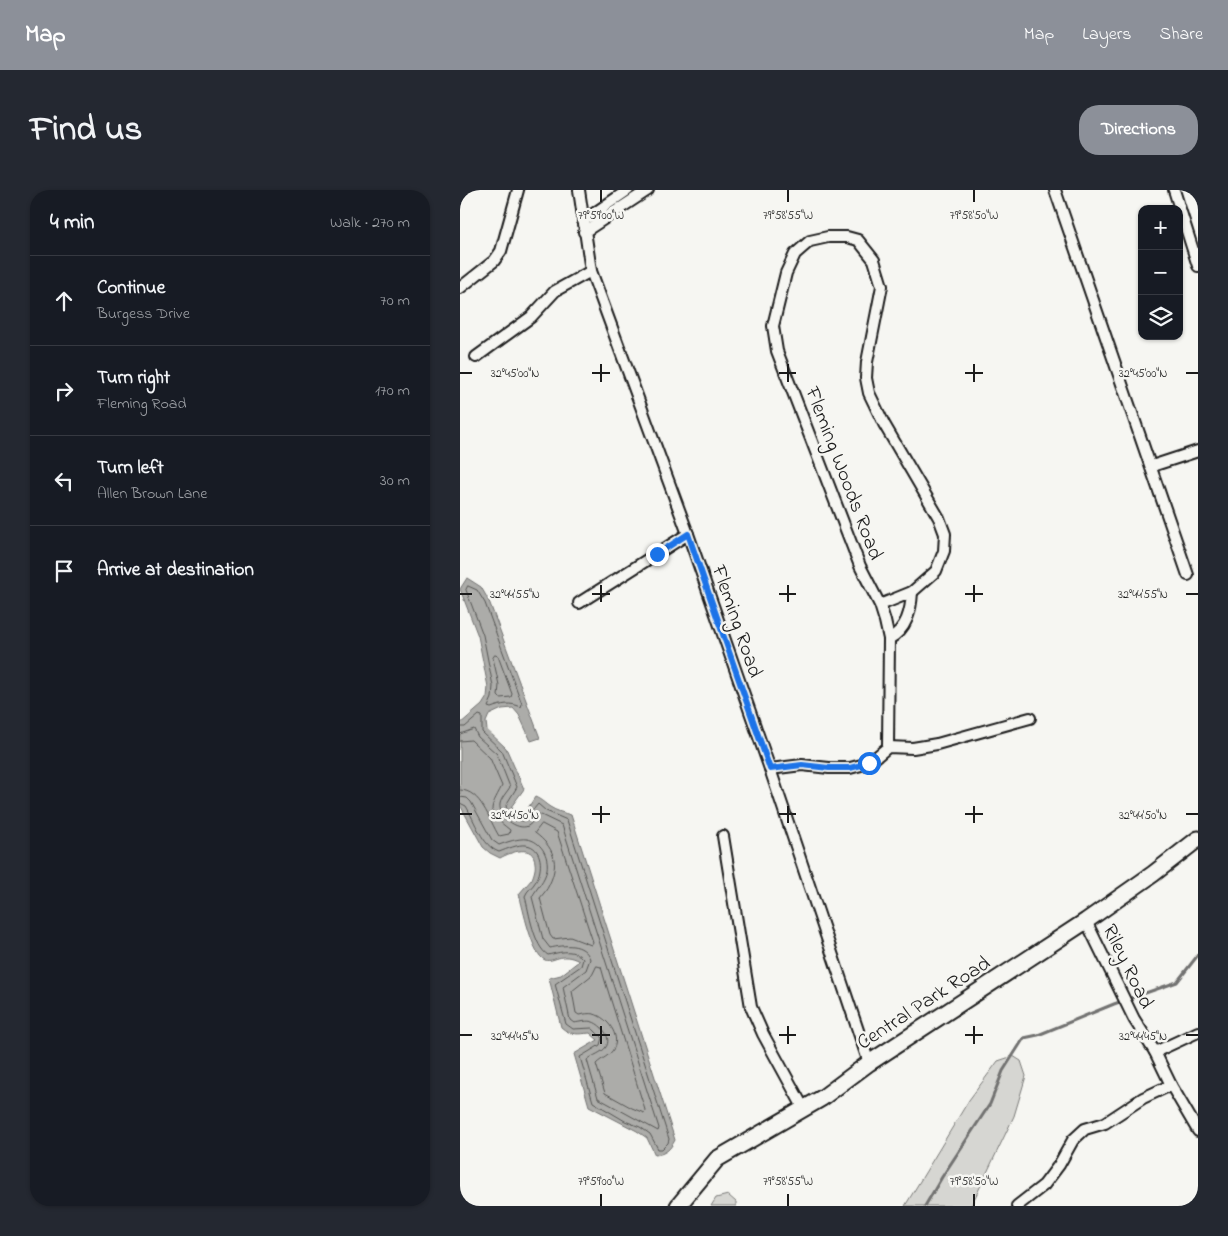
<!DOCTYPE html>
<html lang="en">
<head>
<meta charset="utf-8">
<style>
	:root { --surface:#171b24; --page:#242831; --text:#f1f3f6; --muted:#9ea1a6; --line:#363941; --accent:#8c9099 }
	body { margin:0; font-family:"Indie Flower",sans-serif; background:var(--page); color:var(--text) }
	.controls { position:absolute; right:15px; top:15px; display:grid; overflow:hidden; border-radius:10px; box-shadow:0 1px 4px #0004 }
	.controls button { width:45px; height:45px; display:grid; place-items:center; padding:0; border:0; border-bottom:1px solid var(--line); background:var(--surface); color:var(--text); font:25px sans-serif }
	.stop { position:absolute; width:15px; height:15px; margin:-11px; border:4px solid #1a73e8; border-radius:50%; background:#fff }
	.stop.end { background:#1a73e8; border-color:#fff; box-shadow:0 1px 5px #0008 }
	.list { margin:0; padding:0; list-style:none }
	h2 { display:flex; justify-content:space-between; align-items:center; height:65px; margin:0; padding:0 20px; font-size:21px }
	h2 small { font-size:16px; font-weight:400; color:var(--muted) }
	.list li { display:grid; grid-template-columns:32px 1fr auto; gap:15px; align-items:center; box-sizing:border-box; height:90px; padding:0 20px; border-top:1px solid var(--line) }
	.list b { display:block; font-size:19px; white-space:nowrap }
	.list p { margin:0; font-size:16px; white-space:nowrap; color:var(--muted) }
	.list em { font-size:16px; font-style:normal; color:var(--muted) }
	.icon { flex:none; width:28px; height:28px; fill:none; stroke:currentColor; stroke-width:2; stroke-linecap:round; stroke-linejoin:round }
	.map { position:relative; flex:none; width:738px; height:1016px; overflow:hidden; border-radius:20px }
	header { display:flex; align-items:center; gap:30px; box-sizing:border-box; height:70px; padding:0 25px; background:var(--accent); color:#fff }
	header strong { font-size:24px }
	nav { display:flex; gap:28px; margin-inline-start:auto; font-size:18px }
	.intro { display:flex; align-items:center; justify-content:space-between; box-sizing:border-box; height:120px; padding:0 30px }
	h1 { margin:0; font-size:35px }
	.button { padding:12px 22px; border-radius:20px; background:var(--accent); color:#fff; font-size:18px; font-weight:700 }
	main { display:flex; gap:30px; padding:0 30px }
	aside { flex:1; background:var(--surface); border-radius:20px; box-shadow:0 1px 4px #0004 }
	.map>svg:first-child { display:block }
	.green { fill:#d6d6d2; stroke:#797977 }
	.water { fill:#acaca9; stroke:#727271 }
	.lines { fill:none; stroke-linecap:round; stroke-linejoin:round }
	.shore { stroke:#565654; stroke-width:1 }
	.stream { stroke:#727271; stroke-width:3 }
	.street-casing { stroke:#1c1c1c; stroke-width:14 }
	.secondary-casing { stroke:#1c1c1c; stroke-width:19 }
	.street { stroke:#f6f6f2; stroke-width:10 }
	.secondary { stroke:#f6f6f2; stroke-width:15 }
	.route { stroke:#1a73e8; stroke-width:6 }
	.ticks { fill:none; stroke:#1c1c1c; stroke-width:2 }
	.labels { text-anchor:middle; stroke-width:5; stroke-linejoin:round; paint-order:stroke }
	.street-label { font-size:21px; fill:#1c1c1c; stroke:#f6f6f2 }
	.ticks-label { font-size:12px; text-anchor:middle; fill:#1c1c1c; stroke:#f6f6f2; stroke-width:5; stroke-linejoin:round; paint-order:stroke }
</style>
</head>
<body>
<header>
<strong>Map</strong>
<nav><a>Map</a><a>Layers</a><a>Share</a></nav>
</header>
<div class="intro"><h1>Find us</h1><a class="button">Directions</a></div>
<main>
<aside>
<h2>4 min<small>Walk · 270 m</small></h2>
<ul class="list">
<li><svg class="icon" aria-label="ahead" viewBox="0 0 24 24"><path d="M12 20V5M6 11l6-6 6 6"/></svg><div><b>Continue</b><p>Burgess Drive</p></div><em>70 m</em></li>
<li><svg class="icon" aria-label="right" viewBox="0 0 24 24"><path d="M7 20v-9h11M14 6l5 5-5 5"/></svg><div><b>Turn right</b><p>Fleming Road</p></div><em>170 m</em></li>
<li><svg class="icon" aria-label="left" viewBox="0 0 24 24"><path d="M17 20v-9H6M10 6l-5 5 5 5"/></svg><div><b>Turn left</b><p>Allen Brown Lane</p></div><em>30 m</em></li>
<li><svg class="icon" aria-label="arrive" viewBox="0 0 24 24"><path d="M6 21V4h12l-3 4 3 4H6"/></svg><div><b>Arrive at destination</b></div></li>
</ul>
</aside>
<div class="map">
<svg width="738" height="1016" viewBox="0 0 738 1016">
	<rect width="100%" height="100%" fill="#f6f6f2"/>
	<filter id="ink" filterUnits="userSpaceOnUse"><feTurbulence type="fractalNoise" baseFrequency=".02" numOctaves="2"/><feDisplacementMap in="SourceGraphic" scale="10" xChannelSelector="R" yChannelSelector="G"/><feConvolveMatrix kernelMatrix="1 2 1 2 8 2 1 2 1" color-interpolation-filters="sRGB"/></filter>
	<g filter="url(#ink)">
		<g class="green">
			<polygon points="553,866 561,871 566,886 554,926 511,1016 445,1016 509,910 538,871"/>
			<polygon points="268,1005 276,1012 276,1016 251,1016 256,1008"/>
		</g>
		<path class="water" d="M7,388L21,397L29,411L80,548L71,551L59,525L53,518L42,519L29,525L26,532L27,540L46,558L64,599L51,617L63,626L75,607C82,610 84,613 90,617C96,621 104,623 111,625L215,950C210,960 205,964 195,965L187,948L177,941L129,916L114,864L138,850L130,843C118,844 111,846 101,837L89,788L101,785L119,771C101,761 94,773 85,770C72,765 63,718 59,704C63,699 68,694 72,689C74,684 76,678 75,673C74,653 51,662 40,668L30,663L23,657L0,615V534L22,515L27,507L28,497L18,446L0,399Z"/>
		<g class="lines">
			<g class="shore">
				<path d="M8,396L17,400L25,413L62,514L61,517C50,512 42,514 31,518L28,517L32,508L33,496L23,445L6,400Z"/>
				<polygon points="35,465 38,466 52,504 51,507 40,508 38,506 39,495 33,468"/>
				<path d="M0,537H5L19,525L22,526V542L42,561L57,597L46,615C46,622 57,631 64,631L78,614L86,621L107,630L209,949L208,953L202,959H198L190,944L180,937L165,931L133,912L120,867L140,855L142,848L132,838L113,839L106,834L95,794L121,776L123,769C114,758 100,762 88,765C74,757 69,722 65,706C67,700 73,697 76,691C83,680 83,657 66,655C58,654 47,659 39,662C22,656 15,631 6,616L0,613"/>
				<path d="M0,544L14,539L18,547L37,564L50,597C47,602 41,608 40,614C38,626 57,641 68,636C73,633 75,627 79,624L102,635L199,938L198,941L138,908L127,870C133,865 142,863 146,857C152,848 142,835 133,832C128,830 120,832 114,833L110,830L103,797L126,780L130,769C124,752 104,755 90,758L83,749L72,707C77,697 85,691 87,679C89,666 81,651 67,649C58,648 47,652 39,655L32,650L11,612L7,608L0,607"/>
				<path d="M0,551L11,550L30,568L42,596C29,621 26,621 50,640L49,644L39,646C29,630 21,600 0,600"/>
				<path d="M82,634L97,642L133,752L131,755L110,747L93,749L90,745L80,708C83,704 87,700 89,695C100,673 94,657 75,643Z"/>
				<path d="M137,776L141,777L145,791L185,920L184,923L172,918L145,903L136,874C142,868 150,866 154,858C160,845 148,828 134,824C129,823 124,824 119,825L116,823L112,801L132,785Z"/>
			</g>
			<polyline class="stream" points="465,1016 482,987 530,914 543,881 564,848 578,845 654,814 717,792 738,765"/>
			<defs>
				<g id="street">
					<polyline points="119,0 131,81 228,344 310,579 409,873"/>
					<polyline points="595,0 728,385"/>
					<polyline points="714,0 738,76"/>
					<polyline points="123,31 168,0"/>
					<polyline points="124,42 188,0"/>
					<polyline points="0,98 34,71 41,61 58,0"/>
					<polyline points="16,167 71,127 95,101 131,81"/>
					<polyline points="692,276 738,261"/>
					<polyline points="119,413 228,344"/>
					<polyline points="420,415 452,402 476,381 484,361 485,344 479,328 424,234 409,203 406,188 407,172 422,96 414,70 398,50 387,47 368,47 350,51 335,64 326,83 313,136 317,161 400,376 420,415 425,431 429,449 428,557"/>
					<path d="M429,449C447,439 451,421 452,402"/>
					<polyline points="310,579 342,575 369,578 390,578 409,573 428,557 453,558 477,554 570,528"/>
					<polyline points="263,646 291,817 303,844 344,919"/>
					<polyline points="626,731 674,829 695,862 711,895 738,941"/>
					<polyline points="695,862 738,842"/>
					<polyline points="557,1016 584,995 599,975 613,950 625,939 645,933 683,908 711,895"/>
				</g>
				<polyline id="secondary" points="218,1016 257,969 362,908 409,873 626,731 693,684 738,649"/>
			</defs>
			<use href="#street" class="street-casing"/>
			<use href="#secondary" class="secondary-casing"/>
			<use href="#street" class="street"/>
			<use href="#secondary" class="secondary"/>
		</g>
	</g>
	<g class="lines" filter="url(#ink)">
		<polyline class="route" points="197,364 228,344 310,579 342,575 369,578 390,578 409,573"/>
	</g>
	<path class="ticks" d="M141,0V12M328,0V12M514,0V12M141,174V192M328,174V192M514,174V192M0,183H12M132,183H150M319,183H336M505,183H523M726,183H738M141,395V412M328,395V412M514,395V412M0,404H12M132,404H150M319,404H336M505,404H523M726,404H738M141,616V633M328,616V633M514,616V633M0,624H12M132,624H150M319,624H336M505,624H523M726,624H738M141,836V854M328,836V854M514,836V854M0,845H12M132,845H150M319,845H336M505,845H523M726,845H738M141,1004V1016M328,1004V1016M514,1004V1016"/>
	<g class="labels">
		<g class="street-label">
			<text transform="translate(385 283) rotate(69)" y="7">Fleming Woods Road</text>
			<text transform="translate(278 431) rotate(71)" y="7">Fleming Road</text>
			<text transform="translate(669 776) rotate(64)" y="7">Riley Road</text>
			<text transform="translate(463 812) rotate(-33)" y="7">Central Park Road</text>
		</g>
	</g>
	<g class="ticks-label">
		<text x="141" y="29">79°59'00"W</text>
		<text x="328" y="29">79°58'55"W</text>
		<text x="514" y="29">79°58'50"W</text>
		<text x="55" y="187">32°45'00"N</text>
		<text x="683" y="187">32°45'00"N</text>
		<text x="55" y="408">32°44'55"N</text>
		<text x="683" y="408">32°44'55"N</text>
		<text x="55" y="629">32°44'50"N</text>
		<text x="683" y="629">32°44'50"N</text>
		<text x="55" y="850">32°44'45"N</text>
		<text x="683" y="850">32°44'45"N</text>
		<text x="141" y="995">79°59'00"W</text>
		<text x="328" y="995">79°58'55"W</text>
		<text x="514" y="995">79°58'50"W</text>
	</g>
</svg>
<div class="controls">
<button>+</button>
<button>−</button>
<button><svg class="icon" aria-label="layers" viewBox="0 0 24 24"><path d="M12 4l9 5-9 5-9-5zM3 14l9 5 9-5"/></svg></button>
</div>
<div class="stop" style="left:409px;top:573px"></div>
<div class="stop end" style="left:197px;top:364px"></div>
</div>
</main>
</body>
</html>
